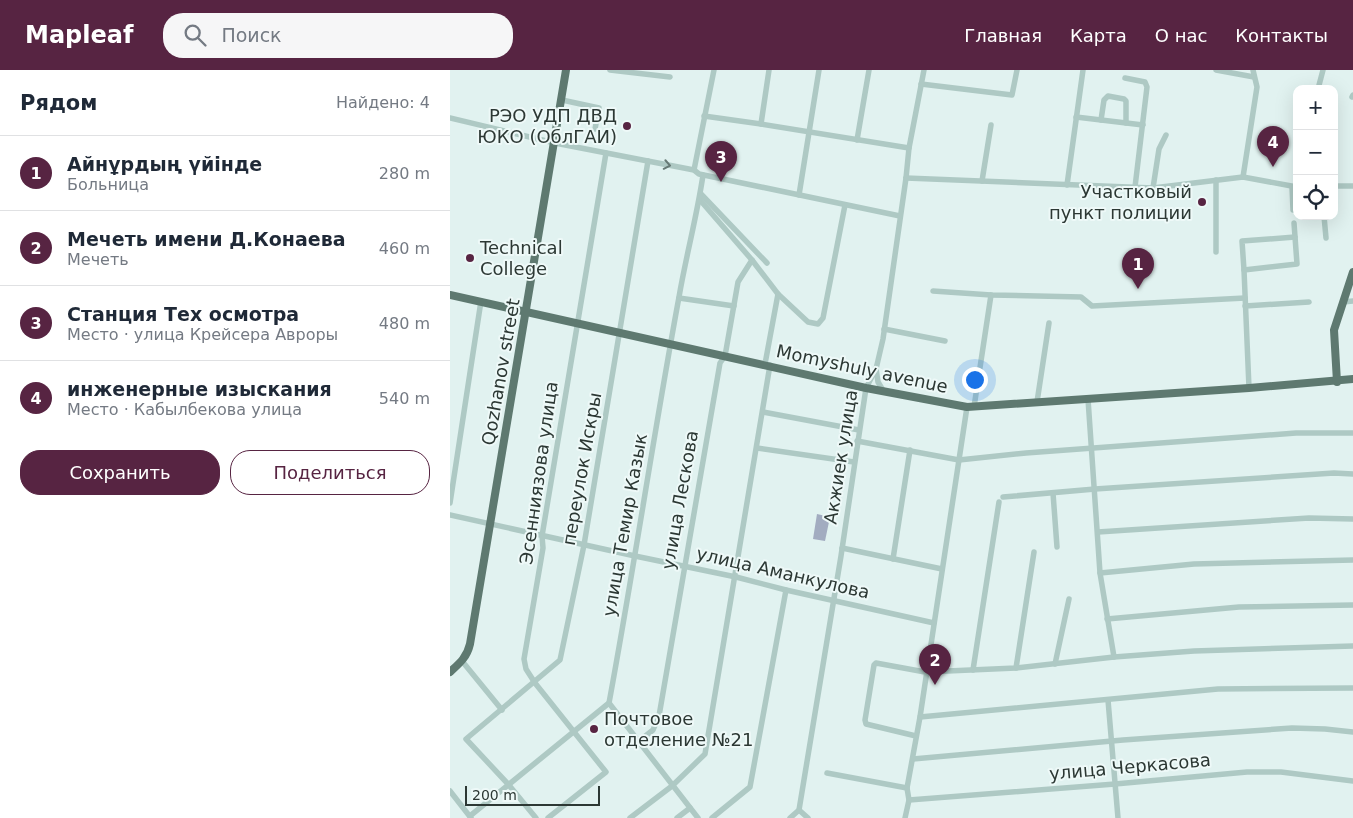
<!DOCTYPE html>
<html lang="ru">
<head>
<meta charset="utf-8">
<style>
	:root { --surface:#fff; --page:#f6f6f7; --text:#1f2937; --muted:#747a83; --line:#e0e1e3; --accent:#572442 }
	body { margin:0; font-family:"DejaVu Sans",sans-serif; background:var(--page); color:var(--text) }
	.controls { position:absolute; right:15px; top:15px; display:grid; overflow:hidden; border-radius:10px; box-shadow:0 5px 20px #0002 }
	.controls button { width:45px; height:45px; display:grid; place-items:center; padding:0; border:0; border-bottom:1px solid var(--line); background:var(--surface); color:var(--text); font:25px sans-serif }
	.scale { position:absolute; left:15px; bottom:12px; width:135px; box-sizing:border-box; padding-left:5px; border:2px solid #2c3834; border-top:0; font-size:14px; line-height:18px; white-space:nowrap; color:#2c3834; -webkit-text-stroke:4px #eef9f8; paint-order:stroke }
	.you { position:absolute; left:524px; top:309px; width:18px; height:18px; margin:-12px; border:4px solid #fff; border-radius:50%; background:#1a73e8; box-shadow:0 0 0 8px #1a73e833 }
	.badge { display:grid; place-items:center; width:32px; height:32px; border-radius:50%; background:var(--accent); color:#fff; font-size:16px; font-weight:700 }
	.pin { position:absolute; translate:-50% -41px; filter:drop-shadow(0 1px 2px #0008) }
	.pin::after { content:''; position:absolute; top:26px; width:18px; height:15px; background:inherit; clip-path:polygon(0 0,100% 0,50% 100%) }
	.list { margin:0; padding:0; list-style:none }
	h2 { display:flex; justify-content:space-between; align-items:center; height:65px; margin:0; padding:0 20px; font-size:21px }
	h2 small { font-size:16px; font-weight:400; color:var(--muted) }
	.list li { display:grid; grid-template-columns:32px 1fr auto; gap:15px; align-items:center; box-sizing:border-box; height:75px; padding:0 20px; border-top:1px solid var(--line) }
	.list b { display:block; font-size:19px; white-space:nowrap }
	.list p { margin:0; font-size:16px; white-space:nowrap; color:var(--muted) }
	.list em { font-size:16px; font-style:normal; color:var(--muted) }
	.actions { display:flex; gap:10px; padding:15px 20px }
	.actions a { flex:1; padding:11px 0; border:1px solid var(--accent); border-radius:20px; text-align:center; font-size:18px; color:var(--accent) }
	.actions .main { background:var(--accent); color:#fff }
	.icon { flex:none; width:28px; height:28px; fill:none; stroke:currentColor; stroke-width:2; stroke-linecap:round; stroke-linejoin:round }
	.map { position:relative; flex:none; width:903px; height:748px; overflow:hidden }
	header { display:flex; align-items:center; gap:30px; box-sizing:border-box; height:70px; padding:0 25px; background:var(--accent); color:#fff }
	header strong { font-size:24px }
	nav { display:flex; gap:28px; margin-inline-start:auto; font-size:18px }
	.search { width:350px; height:45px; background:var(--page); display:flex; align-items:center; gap:12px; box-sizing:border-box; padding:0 18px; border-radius:20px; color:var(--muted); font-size:19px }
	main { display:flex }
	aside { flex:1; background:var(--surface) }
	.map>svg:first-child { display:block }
	.green { fill:#a2acc0 }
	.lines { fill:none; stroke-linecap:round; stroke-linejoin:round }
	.minor { stroke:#aec9c4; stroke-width:5.5 }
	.major { stroke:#5e7970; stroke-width:8 }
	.oneway { stroke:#667975 }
	.poi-dot { fill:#572442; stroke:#eef9f8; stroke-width:2 }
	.labels { text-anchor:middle; stroke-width:4; stroke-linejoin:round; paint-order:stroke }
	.poi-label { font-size:18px; fill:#2c3834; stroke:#eef9f8; text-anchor:end }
	.street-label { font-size:18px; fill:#2c3834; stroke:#eef9f8 }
</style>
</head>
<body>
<header>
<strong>Mapleaf</strong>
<div class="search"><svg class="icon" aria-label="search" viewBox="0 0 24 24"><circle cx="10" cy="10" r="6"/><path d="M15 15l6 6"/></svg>Поиск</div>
<nav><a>Главная</a><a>Карта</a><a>О нас</a><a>Контакты</a></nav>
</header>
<main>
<aside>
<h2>Рядом<small>Найдено: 4</small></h2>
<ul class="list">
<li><span class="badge">1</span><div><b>Айнұрдың үйінде</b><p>Больница</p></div><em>280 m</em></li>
<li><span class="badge">2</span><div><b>Мечеть имени Д.Конаева</b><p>Мечеть</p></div><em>460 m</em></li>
<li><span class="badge">3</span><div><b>Станция Тех осмотра</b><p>Место · улица Крейсера Авроры</p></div><em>480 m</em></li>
<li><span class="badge">4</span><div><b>инженерные изыскания</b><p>Место · Кабылбекова улица</p></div><em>540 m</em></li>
</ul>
<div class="actions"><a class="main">Сохранить</a><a>Поделиться</a></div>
</aside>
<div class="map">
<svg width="903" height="748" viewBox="0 0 903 748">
	<rect width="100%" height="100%" fill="#e1f2f0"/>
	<polygon class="green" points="367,444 380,447 375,471 363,469"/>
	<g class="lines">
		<g class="minor">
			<polyline points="160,0 220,7"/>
			<polyline points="766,0 804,7"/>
			<polyline points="675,8 695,12 697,17 685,117"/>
			<polyline points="471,14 562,25 567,0"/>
			<polyline points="868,19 873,0"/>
			<polyline points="902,27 903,25"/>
			<polyline points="112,30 149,38 145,59"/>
			<polyline points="254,46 311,54 319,0"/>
			<polyline points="626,47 693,55"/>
			<polyline points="0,48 105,73 244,100 249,104 450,146"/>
			<polyline points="651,50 654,30 658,26 674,29 676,31 676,53"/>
			<polyline points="311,54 459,78"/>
			<polyline points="407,70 419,0"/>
			<polyline points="244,100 264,0"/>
			<polyline points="793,107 807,17 803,0"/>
			<polyline points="456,108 703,118 793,107 847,117"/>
			<polyline points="766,110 766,182"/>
			<polyline points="532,111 541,55"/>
			<polyline points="617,115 633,0"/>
			<polyline points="884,116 903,116"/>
			<polyline points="842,117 843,140"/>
			<polyline points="703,118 709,79 716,65"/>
			<polyline points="251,124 317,193"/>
			<polyline points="349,125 369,0"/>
			<polyline points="250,130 302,190 328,224 358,252 368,254 373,248 395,135"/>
			<polyline points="874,146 876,168"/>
			<polyline points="794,200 792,171 845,167"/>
			<polyline points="483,221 541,225 631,227 642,236 795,228"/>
			<polyline points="229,228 284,236"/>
			<polyline points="893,232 903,231"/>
			<polyline points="795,236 859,232"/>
			<polyline points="434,259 495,271"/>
			<polyline points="315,294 328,224"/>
			<polyline points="426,299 428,312 434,322"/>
			<polyline points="799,318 794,200 847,194 844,153"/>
			<polyline points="638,329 650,503 664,587"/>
			<polyline points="587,332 599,253"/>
			<polyline points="524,337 541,225"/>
			<polyline points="313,342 409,360"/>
			<polyline points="407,371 509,390 576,383 846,363 903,363"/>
			<polyline points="307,378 404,392"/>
			<polyline points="603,423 607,477"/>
			<polyline points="553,427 645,419 884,403 903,404"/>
			<polyline points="0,433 31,231"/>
			<polyline points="0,445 185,486 286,507 336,520 484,553"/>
			<polyline points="648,462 859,448 903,449"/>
			<polyline points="392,478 492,499"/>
			<polyline points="443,489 460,380"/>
			<polyline points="650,503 744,494 903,490"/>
			<polyline points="657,549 789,537 903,535"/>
			<polyline points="12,591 52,640"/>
			<polyline points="605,594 619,529"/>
			<polyline points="566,598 584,482"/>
			<polyline points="523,600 549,432"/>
			<polyline points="658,630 668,748"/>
			<polyline points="159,633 248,748"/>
			<polyline points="470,647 768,619 903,618"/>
			<polyline points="466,666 416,654 415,650 424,595 426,593 475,602 566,598 664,587 744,581 903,576"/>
			<polyline points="188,672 203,660 209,646 270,293 275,286 288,212 302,190"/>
			<polyline points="463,689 673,670 842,658 875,659 903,662"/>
			<polyline points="377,703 457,718"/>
			<polyline points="0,721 21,748"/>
			<polyline points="459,730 665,714 797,702 831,702 903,711"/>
			<polyline points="349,740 358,748"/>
			<path d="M20,746L159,633C184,498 204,362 229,227C236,186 247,146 253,105"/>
			<polyline points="86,748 58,714 16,669 110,590 134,475 198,91"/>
			<polyline points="98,748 156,702 85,613 76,599 74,589 93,478 92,466 156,83"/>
			<polyline points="180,748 222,716 255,684 320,295"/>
			<polyline points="227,748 240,738"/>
			<polyline points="262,748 300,717 336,520"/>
			<polyline points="340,748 349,740 391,486 416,318 426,299 433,269 456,108 459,78 474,0"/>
			<polyline points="455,748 459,730 457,718 470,647 517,337"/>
		</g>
		<g class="major">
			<polyline points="0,225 416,318 517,337 799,318 903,309"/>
			<polyline points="887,312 884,260 903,202"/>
			<path d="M0,602C10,593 17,587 20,574L116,0"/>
		</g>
	</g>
	<defs><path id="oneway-chevron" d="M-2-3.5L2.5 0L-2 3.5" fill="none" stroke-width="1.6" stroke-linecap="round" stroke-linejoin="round" transform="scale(1.25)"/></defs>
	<use class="oneway" href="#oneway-chevron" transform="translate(217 95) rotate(11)"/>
	<g class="poi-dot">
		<circle cx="177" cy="56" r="5"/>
		<circle cx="752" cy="132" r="5"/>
		<circle cx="20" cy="188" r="5"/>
		<circle cx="144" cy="659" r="5"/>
	</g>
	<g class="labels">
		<g class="poi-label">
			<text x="167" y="52">РЭО УДП ДВД<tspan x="167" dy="21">ЮКО (ОблГАИ)</tspan></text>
			<text x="742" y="128">Участковый<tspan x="742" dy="21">пункт полиции</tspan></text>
			<text x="30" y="184" text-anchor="start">Technical<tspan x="30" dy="21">College</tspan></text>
			<text x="154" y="655" text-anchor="start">Почтовое<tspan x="154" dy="21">отделение №21</tspan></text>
		</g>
		<g class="street-label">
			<text transform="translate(412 299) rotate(12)" y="6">Momyshuly avenue</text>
			<text transform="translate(51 302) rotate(-80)" y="6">Qozhanov street</text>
			<text transform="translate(391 387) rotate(-81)" y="6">Акжиек улица</text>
			<text transform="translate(132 399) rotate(-80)" y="6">переулок Искры</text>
			<text transform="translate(89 403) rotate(-82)" y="6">Эсенниязова улица</text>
			<text transform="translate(230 430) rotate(-80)" y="6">улица Лескова</text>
			<text transform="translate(175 455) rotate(-80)" y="6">улица Темир Казык</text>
			<text transform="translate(333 503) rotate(13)" y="6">улица Аманкулова</text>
			<text transform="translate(680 697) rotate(-5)" y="6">улица Черкасова</text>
		</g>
	</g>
</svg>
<div class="controls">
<button>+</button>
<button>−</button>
<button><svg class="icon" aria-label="locate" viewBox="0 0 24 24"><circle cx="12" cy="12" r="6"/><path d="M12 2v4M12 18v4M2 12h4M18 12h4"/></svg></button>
</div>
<div class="scale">200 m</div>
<div class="you"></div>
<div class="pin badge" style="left:688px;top:219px">1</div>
<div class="pin badge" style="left:485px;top:615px">2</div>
<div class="pin badge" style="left:271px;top:112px">3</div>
<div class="pin badge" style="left:823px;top:97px">4</div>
</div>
</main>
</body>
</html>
